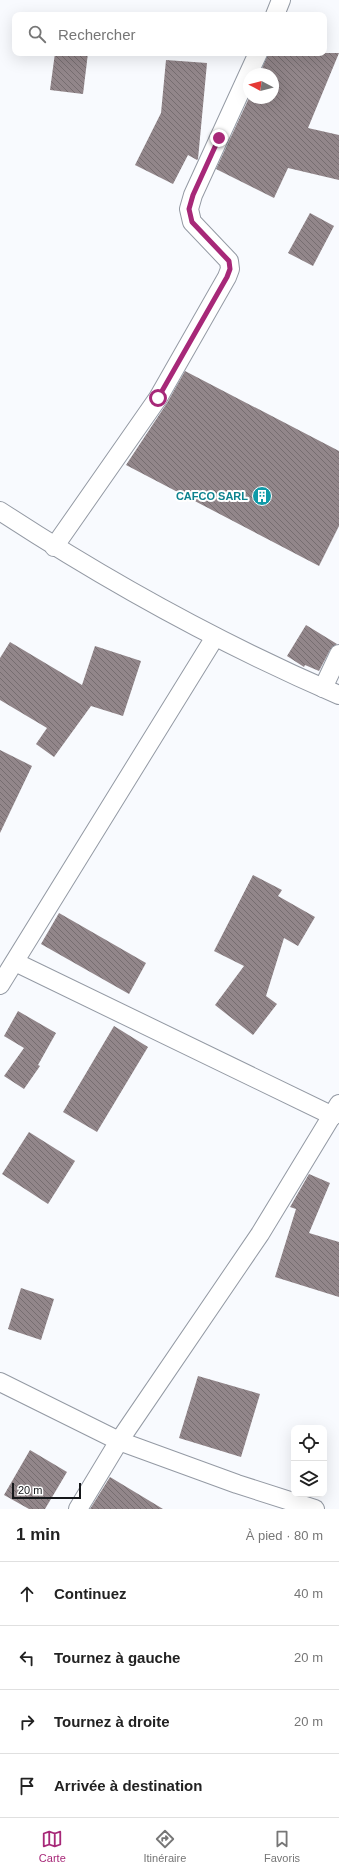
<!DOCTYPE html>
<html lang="fr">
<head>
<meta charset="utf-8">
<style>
	:root { --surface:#fff; --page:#f6f6f6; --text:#222; --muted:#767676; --line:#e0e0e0; --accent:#a72878 }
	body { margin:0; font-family:Helvetica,sans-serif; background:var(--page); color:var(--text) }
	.controls { position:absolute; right:12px; bottom:12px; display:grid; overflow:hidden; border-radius:8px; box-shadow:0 4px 16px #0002 }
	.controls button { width:36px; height:36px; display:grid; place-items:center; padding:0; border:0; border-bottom:1px solid var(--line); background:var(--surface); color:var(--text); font:20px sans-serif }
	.compass { position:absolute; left:243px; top:68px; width:36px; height:36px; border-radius:50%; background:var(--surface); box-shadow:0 4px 16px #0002; rotate:277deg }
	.scale { position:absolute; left:12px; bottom:10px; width:69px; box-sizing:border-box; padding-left:4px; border:2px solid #15171a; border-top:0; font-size:11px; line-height:14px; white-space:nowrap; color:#15171a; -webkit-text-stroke:3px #fff; paint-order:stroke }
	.stop { position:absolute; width:12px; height:12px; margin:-9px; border:3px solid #a72878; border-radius:50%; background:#fff }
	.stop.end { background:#a72878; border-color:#fff; box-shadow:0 1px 4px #0008 }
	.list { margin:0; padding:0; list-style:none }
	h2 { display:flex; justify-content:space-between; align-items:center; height:52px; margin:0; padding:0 16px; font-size:17px }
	h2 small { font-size:13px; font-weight:400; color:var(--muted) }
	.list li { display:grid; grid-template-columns:26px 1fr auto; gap:12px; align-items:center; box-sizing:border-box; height:64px; padding:0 16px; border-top:1px solid var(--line) }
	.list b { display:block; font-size:15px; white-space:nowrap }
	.list em { font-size:13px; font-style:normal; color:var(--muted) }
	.icon { flex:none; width:22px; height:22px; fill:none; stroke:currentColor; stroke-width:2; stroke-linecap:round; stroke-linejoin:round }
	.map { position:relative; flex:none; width:339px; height:1509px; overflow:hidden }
	.search { position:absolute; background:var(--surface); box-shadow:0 4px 16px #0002; left:12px; right:12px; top:12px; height:44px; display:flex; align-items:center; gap:10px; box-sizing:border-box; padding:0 14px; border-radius:8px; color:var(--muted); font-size:15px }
	.sheet { height:308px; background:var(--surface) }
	nav { display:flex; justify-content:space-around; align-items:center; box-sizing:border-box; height:56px; border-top:1px solid var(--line); background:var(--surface); font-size:11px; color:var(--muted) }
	nav a { display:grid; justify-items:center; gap:2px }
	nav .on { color:var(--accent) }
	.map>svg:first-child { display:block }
	.building { fill:url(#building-back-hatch) }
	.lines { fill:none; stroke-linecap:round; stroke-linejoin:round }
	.street-casing { stroke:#949aa4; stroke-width:20 }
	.street { stroke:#fff; stroke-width:18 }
	.route { stroke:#a72878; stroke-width:5 }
	.labels { text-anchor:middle; stroke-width:4; stroke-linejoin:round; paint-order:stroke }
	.culture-label { font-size:11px; font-weight:bold; fill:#0d838f; stroke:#fff; text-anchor:end }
</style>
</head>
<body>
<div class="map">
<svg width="339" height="1509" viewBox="0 0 339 1509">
	<defs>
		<pattern id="building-back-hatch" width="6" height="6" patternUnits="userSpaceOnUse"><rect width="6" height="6" fill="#92868a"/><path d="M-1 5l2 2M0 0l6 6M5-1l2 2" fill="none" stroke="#766d70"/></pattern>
	</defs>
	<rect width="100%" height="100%" fill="#f8fafe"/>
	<g class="building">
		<polygon points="55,53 88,53 83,94 50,90"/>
		<polygon points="268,53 339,53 308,128 339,135 339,180 288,168 274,198 216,169 249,98 273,98 273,74 260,74"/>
		<polygon points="166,60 207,63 198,159 197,160 188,155 173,184 135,165 161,113"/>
		<polygon points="310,213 334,226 313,266 288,253"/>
		<polygon points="185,371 339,451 339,526 319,566 126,465 167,403"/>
		<polygon points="306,625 337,644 330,650 319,671 305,665 304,667 287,656"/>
		<polygon points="10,642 82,685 95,646 141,661 123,716 91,706 54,757 36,744 47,728 0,700 0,658"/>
		<polygon points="0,750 32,766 0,833"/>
		<polygon points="253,875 282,890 278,896 315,917 298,946 284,938 266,996 277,1004 253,1035 215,1005 244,966 214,951"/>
		<polygon points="59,913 146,963 129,994 41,944"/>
		<polygon points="18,1011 56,1033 38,1065 40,1066 24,1089 4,1076 24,1048 4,1036"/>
		<polygon points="114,1026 148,1047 97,1132 63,1112"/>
		<polygon points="29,1132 75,1161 48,1204 2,1174"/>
		<polygon points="309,1174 330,1183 309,1233 339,1242 339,1297 275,1277 296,1209 290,1207"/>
		<polygon points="21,1288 54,1299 41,1340 8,1329"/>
		<polygon points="198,1376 260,1394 241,1457 179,1438"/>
		<polygon points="30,1450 67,1472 45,1509 29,1509 4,1495"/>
		<polygon points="110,1477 163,1509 90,1509"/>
	</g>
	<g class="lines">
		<defs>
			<g id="street">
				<polyline points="275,15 281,0"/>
				<path d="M0,511C107,581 221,644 339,695"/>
				<polyline points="54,547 158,398 227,277 230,269 229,261 192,222 189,209 193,195 258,53"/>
				<polyline points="323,688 339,654"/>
				<polyline points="15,962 333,1116"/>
				<polyline points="0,985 215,637"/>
				<polyline points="0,1382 119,1441 237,1484 315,1509"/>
				<polyline points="78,1509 119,1441 260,1234 339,1104"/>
			</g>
		</defs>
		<use href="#street" class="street-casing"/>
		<use href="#street" class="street"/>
	</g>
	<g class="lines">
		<polyline class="route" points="158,398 227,277 230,269 229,261 192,222 189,209 193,195 219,138"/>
	</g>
	<defs>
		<symbol id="building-disc" viewBox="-11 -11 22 22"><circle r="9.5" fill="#0f9aa8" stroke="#fff"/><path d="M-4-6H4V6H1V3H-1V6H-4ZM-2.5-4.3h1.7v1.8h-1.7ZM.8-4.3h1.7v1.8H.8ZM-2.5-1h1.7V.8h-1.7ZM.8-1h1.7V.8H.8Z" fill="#fff"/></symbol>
	</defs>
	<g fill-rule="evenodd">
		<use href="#building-disc" x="251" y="485" width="22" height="22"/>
	</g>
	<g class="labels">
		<g class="culture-label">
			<text x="248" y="500">CAFCO SARL</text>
		</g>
	</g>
</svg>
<div class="controls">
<button><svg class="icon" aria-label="locate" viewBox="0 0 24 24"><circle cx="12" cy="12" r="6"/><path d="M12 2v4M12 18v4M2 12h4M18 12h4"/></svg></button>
<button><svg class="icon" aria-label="layers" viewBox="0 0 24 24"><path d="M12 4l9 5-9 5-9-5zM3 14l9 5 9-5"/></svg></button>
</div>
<svg class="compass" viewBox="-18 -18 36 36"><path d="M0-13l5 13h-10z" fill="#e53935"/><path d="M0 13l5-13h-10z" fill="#767676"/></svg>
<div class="scale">20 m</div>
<div class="stop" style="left:158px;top:398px"></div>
<div class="stop end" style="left:219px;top:138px"></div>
<div class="search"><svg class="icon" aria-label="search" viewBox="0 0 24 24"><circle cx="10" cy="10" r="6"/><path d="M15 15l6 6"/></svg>Rechercher</div>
</div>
<section class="sheet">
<h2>1 min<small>À pied · 80 m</small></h2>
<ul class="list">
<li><svg class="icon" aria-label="ahead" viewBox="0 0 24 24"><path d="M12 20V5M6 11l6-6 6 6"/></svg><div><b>Continuez</b></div><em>40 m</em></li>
<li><svg class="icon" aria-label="left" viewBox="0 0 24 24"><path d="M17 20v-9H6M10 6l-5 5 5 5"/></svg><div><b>Tournez à gauche</b></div><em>20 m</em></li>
<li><svg class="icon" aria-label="right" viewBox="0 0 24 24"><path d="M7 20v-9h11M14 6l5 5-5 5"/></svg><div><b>Tournez à droite</b></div><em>20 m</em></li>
<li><svg class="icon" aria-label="arrive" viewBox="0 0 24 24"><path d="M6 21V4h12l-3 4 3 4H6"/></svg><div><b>Arrivée à destination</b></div></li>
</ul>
</section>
<nav>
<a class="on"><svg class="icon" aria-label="map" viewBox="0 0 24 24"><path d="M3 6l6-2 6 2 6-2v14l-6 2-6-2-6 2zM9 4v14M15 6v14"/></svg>Carte</a>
<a><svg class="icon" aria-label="directions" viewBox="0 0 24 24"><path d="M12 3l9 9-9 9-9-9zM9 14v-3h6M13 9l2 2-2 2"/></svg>Itinéraire</a>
<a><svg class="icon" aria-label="saved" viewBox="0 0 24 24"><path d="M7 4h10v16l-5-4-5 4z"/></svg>Favoris</a>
</nav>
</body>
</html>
